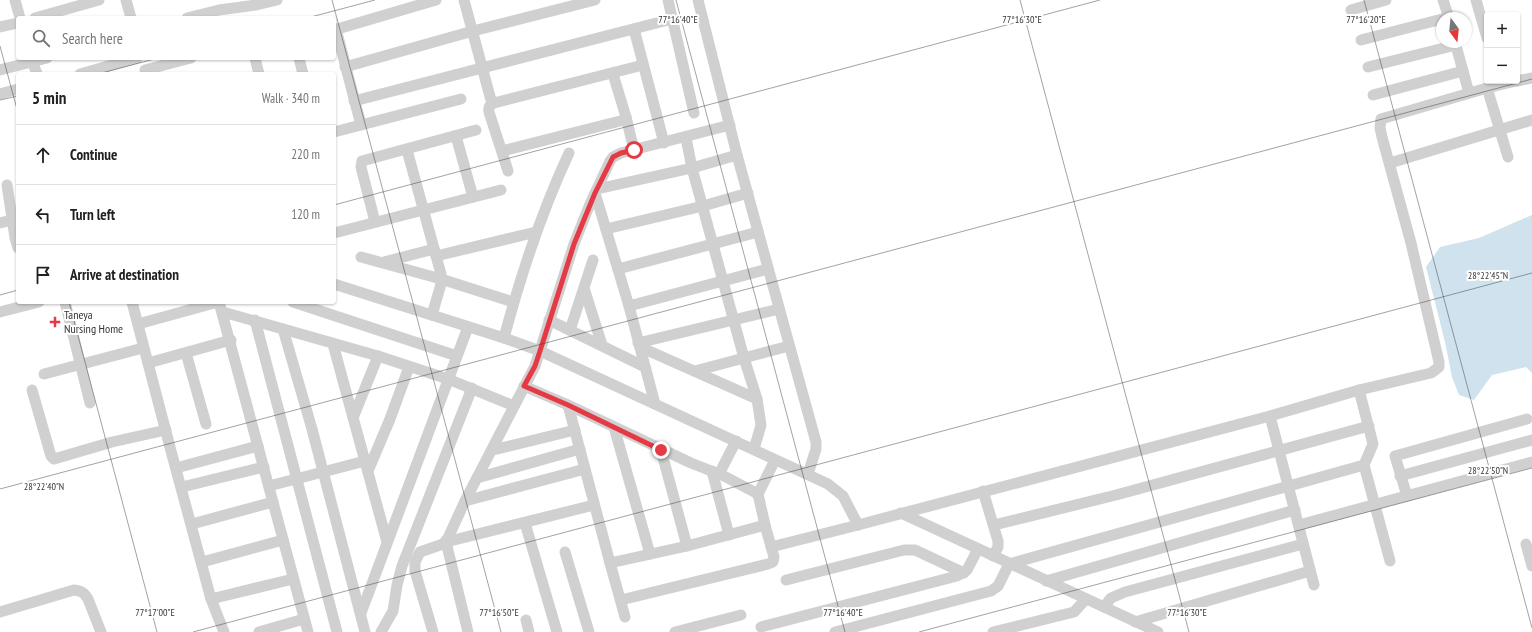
<!DOCTYPE html>
<html lang="en">
<head>
<meta charset="utf-8">
<style>
	:root { --surface:#fff; --page:#f6f6f6; --text:#202124; --muted:#757577; --line:#e0e0e0 }
	body { margin:0; font-family:"PT Sans Narrow",sans-serif; background:var(--page); color:var(--text) }
	.controls { position:absolute; right:12px; top:12px; display:grid; overflow:hidden; border-radius:4px; box-shadow:0 1px 3px #0004 }
	.controls button { width:36px; height:36px; display:grid; place-items:center; padding:0; border:0; border-bottom:1px solid var(--line); background:var(--surface); color:var(--text); font:20px sans-serif }
	.compass { position:absolute; left:1436px; top:12px; width:36px; height:36px; border-radius:50%; background:var(--surface); box-shadow:0 1px 3px #0004; rotate:165deg }
	.stop { position:absolute; width:12px; height:12px; margin:-9px; border:3px solid #e63946; border-radius:50%; background:#fff }
	.stop.end { background:#e63946; border-color:#fff; box-shadow:0 1px 4px #0008 }
	.list { margin:0; padding:0; list-style:none }
	h2 { display:flex; justify-content:space-between; align-items:center; height:52px; margin:0; padding:0 16px; font-size:17px }
	h2 small { font-size:13px; font-weight:400; color:var(--muted) }
	.list li { display:grid; grid-template-columns:26px 1fr auto; gap:12px; align-items:center; box-sizing:border-box; height:60px; padding:0 16px; border-top:1px solid var(--line) }
	.list b { display:block; font-size:15px; white-space:nowrap }
	.list em { font-size:13px; font-style:normal; color:var(--muted) }
	.icon { flex:none; width:22px; height:22px; fill:none; stroke:currentColor; stroke-width:2; stroke-linecap:round; stroke-linejoin:round }
	.map { position:relative; flex:none; width:1532px; height:632px; overflow:hidden }
	.search { position:absolute; background:var(--surface); box-shadow:0 1px 3px #0004; left:16px; top:16px; width:320px; height:44px; display:flex; align-items:center; gap:10px; box-sizing:border-box; padding:0 14px; border-radius:4px; color:var(--muted); font-size:15px }
	.panel { position:absolute; background:var(--surface); box-shadow:0 1px 3px #0004; left:16px; top:72px; width:320px; height:232px; border-radius:4px }
	.map>svg:first-child { display:block }
	.water { fill:#cfe2ee }
	.lines { fill:none; stroke-linecap:round; stroke-linejoin:round }
	.minor { stroke:#d0d0d0; stroke-width:11 }
	.route { stroke:#e63946; stroke-width:5 }
	.ticks { fill:none; stroke:#333; stroke-width:1; stroke-opacity:0.45 }
	.poi-dot { fill:#e63946; stroke:#fff; stroke-width:1.5 }
	.labels { text-anchor:middle; stroke-width:4; stroke-linejoin:round; paint-order:stroke }
	.poi-label { font-size:12px; fill:#333; stroke:#fff; text-anchor:start }
	.ticks-label { font-size:10px; text-anchor:middle; fill:#333; stroke:#fff; stroke-width:4; stroke-linejoin:round; paint-order:stroke }
</style>
</head>
<body>
<div class="map">
<svg width="1532" height="632" viewBox="0 0 1532 632">
	<rect width="100%" height="100%" fill="#fff"/>
	<polygon class="water" points="1532,215 1532,373 1526,367 1492,375 1474,400 1459,395 1452,377 1445,342 1426,267 1440,247 1479,238"/>
	<g class="lines">
		<g class="minor">
			<polyline points="15,0 20,18"/>
			<polyline points="126,0 131,18"/>
			<polyline points="464,0 492,104"/>
			<polyline points="668,0 694,113"/>
			<polyline points="698,0 737,155 816,442 816,449 808,474"/>
			<polyline points="1443,0 1449,18"/>
			<polyline points="1476,0 1487,38"/>
			<polyline points="1351,10 1386,0"/>
			<polyline points="35,18 99,0"/>
			<polyline points="187,18 219,10 256,5 277,0"/>
			<polyline points="0,27 18,23"/>
			<polyline points="336,29 361,125"/>
			<polyline points="634,29 664,143"/>
			<polyline points="334,30 436,0"/>
			<polyline points="1361,40 1442,19"/>
			<polyline points="1455,42 1469,93"/>
			<polyline points="31,58 37,74"/>
			<polyline points="255,58 259,74"/>
			<polyline points="299,58 303,74"/>
			<polyline points="345,67 473,31 595,0"/>
			<polyline points="1368,67 1456,45"/>
			<polyline points="0,70 47,58"/>
			<polyline points="145,70 191,58"/>
			<polyline points="80,74 137,58"/>
			<polyline points="1517,81 1532,78"/>
			<polyline points="1487,88 1508,157"/>
			<polyline points="0,94 18,89"/>
			<polyline points="1373,95 1463,71"/>
			<polyline points="354,101 672,19"/>
			<polyline points="626,117 634,150"/>
			<polyline points="334,132 461,99"/>
			<polyline points="456,136 473,197"/>
			<polyline points="686,138 692,168 744,358 757,399 761,425 754,449"/>
			<polyline points="407,150 441,274 441,284 432,315"/>
			<polyline points="502,151 624,120 626,117 613,74"/>
			<polyline points="1390,163 1532,120"/>
			<path d="M508,171L489,112C488,107 489,106 494,103L643,65"/>
			<polyline points="7,185 15,238 18,248"/>
			<polyline points="597,189 692,168 737,155"/>
			<polyline points="595,193 629,306 655,404"/>
			<polyline points="375,222 361,167 362,161 476,130"/>
			<polyline points="0,223 12,220"/>
			<polyline points="606,229 703,206 748,193"/>
			<polyline points="334,233 501,190"/>
			<polyline points="436,256 536,232"/>
			<polyline points="361,257 441,279 513,302"/>
			<polyline points="384,262 434,249"/>
			<polyline points="618,269 758,232"/>
			<polyline points="334,284 504,338 540,351 828,484 843,496 858,525"/>
			<polyline points="584,288 602,345"/>
			<polyline points="65,302 90,403"/>
			<polyline points="132,302 171,451 211,599 224,632"/>
			<polyline points="219,302 308,632"/>
			<polyline points="293,302 457,356"/>
			<polyline points="629,306 768,269"/>
			<polyline points="0,312 39,302"/>
			<polyline points="223,312 378,356 448,379 514,406"/>
			<polyline points="255,320 337,632"/>
			<polyline points="549,320 645,367"/>
			<polyline points="138,324 218,302"/>
			<polyline points="283,329 312,429 365,632"/>
			<polyline points="570,330 593,260"/>
			<path d="M504,338C521,274 541,213 569,153"/>
			<polyline points="638,343 779,309"/>
			<polyline points="333,344 387,542"/>
			<polyline points="640,347 757,399"/>
			<polyline points="186,353 206,424"/>
			<polyline points="148,363 231,340"/>
			<polyline points="695,371 789,346"/>
			<polyline points="44,374 143,348"/>
			<polyline points="524,386 568,405 691,463 724,476 758,494"/>
			<polyline points="32,390 51,456 54,459 112,442 166,430"/>
			<polyline points="1359,390 1431,373 1439,367 1439,362 1411,243 1382,137 1380,128 1381,119 1487,88 1516,81"/>
			<polyline points="568,405 610,563 687,546 765,525"/>
			<polyline points="1270,416 1314,585"/>
			<polyline points="353,418 378,356"/>
			<polyline points="614,427 650,554"/>
			<polyline points="493,450 575,430"/>
			<polyline points="661,450 687,546"/>
			<polyline points="176,468 258,446"/>
			<polyline points="368,471 390,419 409,367"/>
			<polyline points="712,471 729,535"/>
			<polyline points="719,474 736,441"/>
			<polyline points="1400,476 1532,440"/>
			<polyline points="477,478 580,449"/>
			<polyline points="269,486 365,461"/>
			<polyline points="182,487 264,467"/>
			<polyline points="983,491 998,541 998,547 993,556"/>
			<polyline points="1407,496 1395,456 1527,419"/>
			<polyline points="465,501 585,469"/>
			<polyline points="901,513 1158,632"/>
			<polyline points="525,523 557,632"/>
			<polyline points="192,524 273,502"/>
			<polyline points="994,525 1116,495 1369,426"/>
			<polyline points="1299,525 1532,462"/>
			<polyline points="1526,544 1532,566"/>
			<polyline points="771,547 858,525 1270,416 1359,390 1373,444 1364,465 1390,561"/>
			<polyline points="565,552 589,632"/>
			<polyline points="202,562 283,540"/>
			<polyline points="610,563 625,617"/>
			<polyline points="786,580 904,550 915,550 964,573"/>
			<polyline points="1046,581 1295,510"/>
			<polyline points="211,599 293,579"/>
			<polyline points="621,600 768,564 773,562 774,557 765,525 758,494 775,460"/>
			<polyline points="1104,607 1111,598 1125,592 1303,544"/>
			<path d="M0,612L74,590C81,591 84,592 88,599L101,632"/>
			<polyline points="361,613 468,327"/>
			<polyline points="526,620 529,632"/>
			<polyline points="1135,622 1310,571"/>
			<polyline points="761,627 957,576 967,570 978,549"/>
			<polyline points="259,632 304,619"/>
			<polyline points="381,632 393,611 397,585 402,566 472,388"/>
			<polyline points="433,632 415,571 415,562 420,552 443,544 448,538 465,501 535,366 574,244 590,204 610,161 613,157 621,153 730,125"/>
			<polyline points="468,632 446,542 594,505"/>
			<polyline points="675,632 741,615"/>
			<polyline points="835,632 991,591 998,586 1009,564 1364,465"/>
			<polyline points="993,632 1074,612 1086,599"/>
		</g>
	</g>
	<g class="lines">
		<polyline class="route" points="634,150 621,153 613,157 595,193 574,244 540,351 535,366 524,386 568,405 661,450"/>
	</g>
	<path class="ticks" d="M332,0L501,632M676,0L845,632M1020,0L1189,632M1364,0L1532,628M307,18L375,0M0,46L18,113M98,74L158,58M0,100L18,96M334,205L1100,0M0,295L18,290M69,302L157,632M0,489L1532,79M193,632L1532,273M919,632L1532,468"/>
	<path class="poi-dot" d="M53 316h4v4h4v4h-4v4h-4v-4h-4v-4h4z"/>
	<g class="labels">
		<g class="poi-label">
			<text x="64" y="319">Taneya<tspan x="64" dy="14">Nursing Home</tspan></text>
		</g>
	</g>
	<g class="ticks-label">
		<text x="678" y="23">77°16'40"E</text>
		<text x="1022" y="23">77°16'30"E</text>
		<text x="1366" y="23">77°16'20"E</text>
		<text x="1488" y="279">28°22'45"N</text>
		<text x="1488" y="474">28°22'50"N</text>
		<text x="44" y="490">28°22'40"N</text>
		<text x="155" y="616">77°17'00"E</text>
		<text x="499" y="616">77°16'50"E</text>
		<text x="843" y="616">77°16'40"E</text>
		<text x="1187" y="616">77°16'30"E</text>
	</g>
</svg>
<div class="controls">
<button>+</button>
<button>−</button>
</div>
<svg class="compass" viewBox="-18 -18 36 36"><path d="M0-13l5 13h-10z" fill="#e53935"/><path d="M0 13l5-13h-10z" fill="#757577"/></svg>
<div class="stop" style="left:634px;top:150px"></div>
<div class="stop end" style="left:661px;top:450px"></div>
<div class="search"><svg class="icon" aria-label="search" viewBox="0 0 24 24"><circle cx="10" cy="10" r="6"/><path d="M15 15l6 6"/></svg>Search here</div>
<section class="panel">
<h2>5 min<small>Walk · 340 m</small></h2>
<ul class="list">
<li><svg class="icon" aria-label="ahead" viewBox="0 0 24 24"><path d="M12 20V5M6 11l6-6 6 6"/></svg><div><b>Continue</b></div><em>220 m</em></li>
<li><svg class="icon" aria-label="left" viewBox="0 0 24 24"><path d="M17 20v-9H6M10 6l-5 5 5 5"/></svg><div><b>Turn left</b></div><em>120 m</em></li>
<li><svg class="icon" aria-label="arrive" viewBox="0 0 24 24"><path d="M6 21V4h12l-3 4 3 4H6"/></svg><div><b>Arrive at destination</b></div></li>
</ul>
</section>
</div>
</body>
</html>
